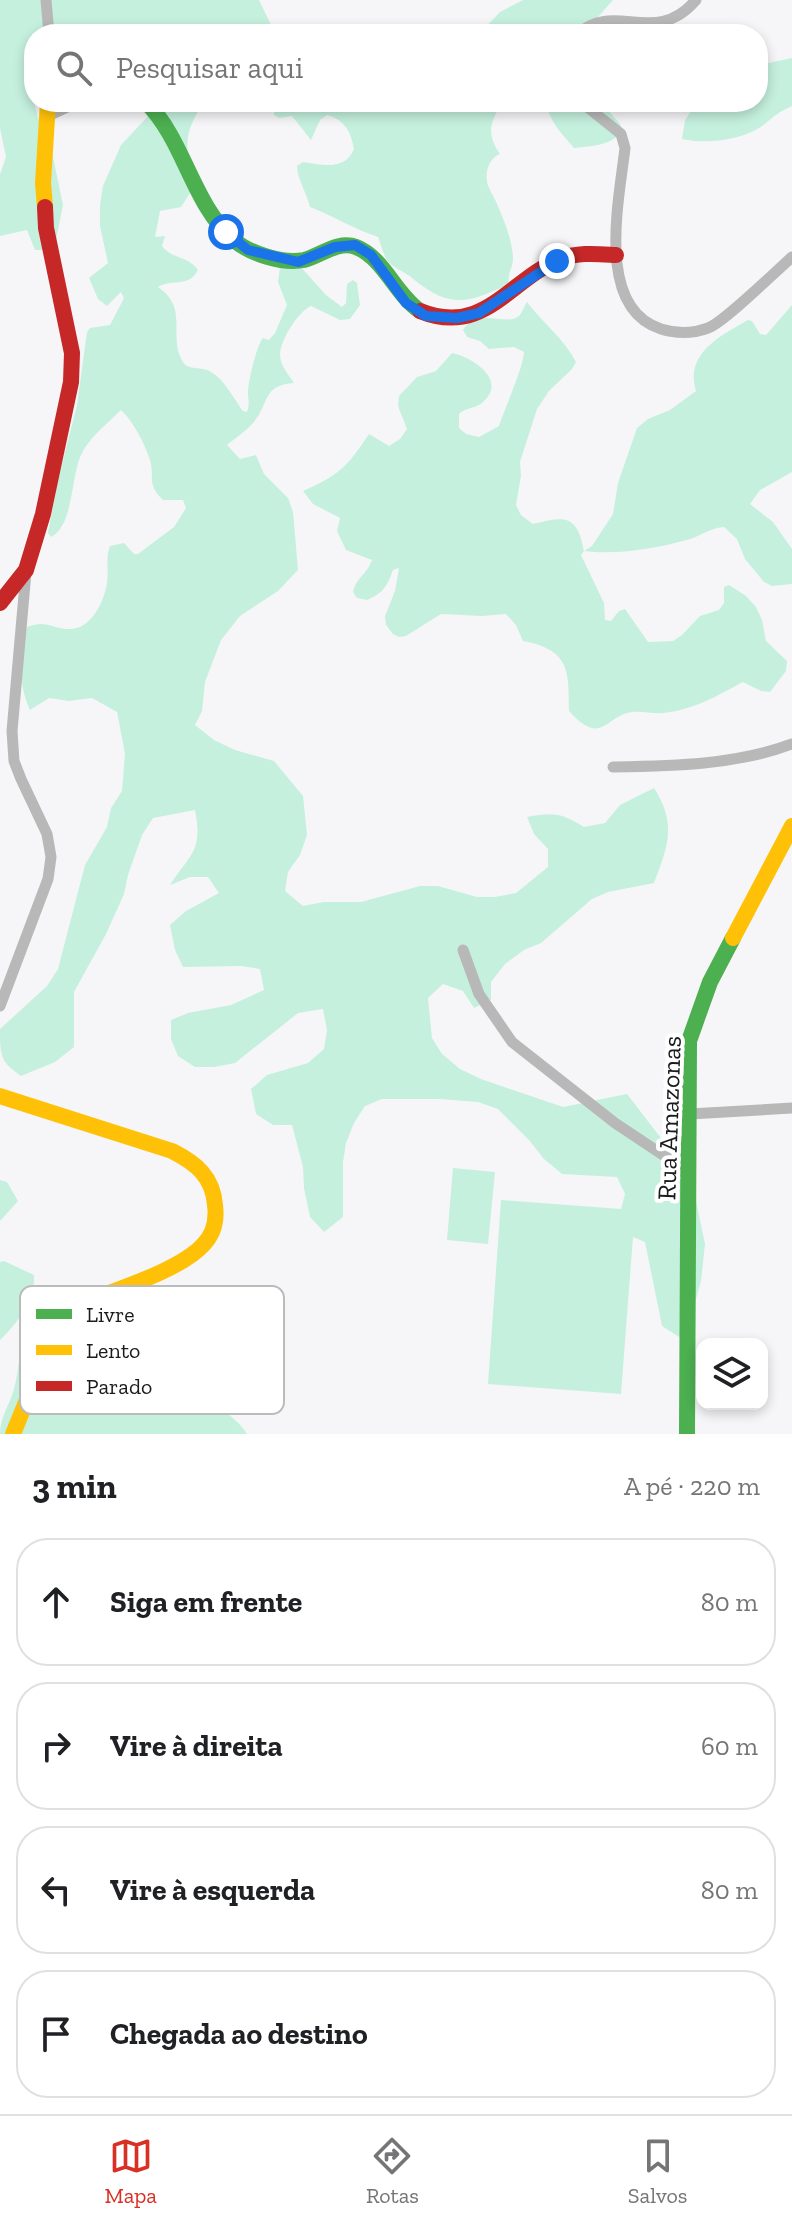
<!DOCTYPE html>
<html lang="pt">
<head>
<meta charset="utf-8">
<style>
	:root { --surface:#fff; --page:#f2f2f2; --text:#202124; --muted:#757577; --line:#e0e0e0; --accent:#d93025 }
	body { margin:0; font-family:"Zilla Slab",serif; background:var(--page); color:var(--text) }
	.controls { position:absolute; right:24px; bottom:24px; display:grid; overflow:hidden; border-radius:16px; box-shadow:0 4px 12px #0003 }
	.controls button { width:72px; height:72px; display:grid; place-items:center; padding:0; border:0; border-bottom:2px solid var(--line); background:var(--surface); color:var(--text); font:40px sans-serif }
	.stop { position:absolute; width:24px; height:24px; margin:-18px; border:6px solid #1a73e8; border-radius:50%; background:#fff }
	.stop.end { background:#1a73e8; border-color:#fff; box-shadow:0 2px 8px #0008 }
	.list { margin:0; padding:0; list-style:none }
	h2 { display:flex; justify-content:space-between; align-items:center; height:104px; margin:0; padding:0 32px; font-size:34px }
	h2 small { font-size:26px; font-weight:400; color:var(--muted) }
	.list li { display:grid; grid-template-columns:52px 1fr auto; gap:24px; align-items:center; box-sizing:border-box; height:128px; margin:0 16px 16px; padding:0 16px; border:2px solid var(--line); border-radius:32px }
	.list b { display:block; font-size:30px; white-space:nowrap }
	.list em { font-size:26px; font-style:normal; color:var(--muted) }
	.icon { flex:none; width:44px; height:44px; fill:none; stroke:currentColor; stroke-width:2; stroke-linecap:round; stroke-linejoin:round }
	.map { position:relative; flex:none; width:792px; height:1434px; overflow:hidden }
	.search { position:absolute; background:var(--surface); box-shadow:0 4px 12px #0003; left:24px; right:24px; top:24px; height:88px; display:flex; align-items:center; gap:20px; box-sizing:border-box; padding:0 28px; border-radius:32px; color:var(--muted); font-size:30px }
	.sheet { height:680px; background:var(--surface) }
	nav { display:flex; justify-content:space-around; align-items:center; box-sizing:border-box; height:112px; border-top:2px solid var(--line); background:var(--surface); font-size:22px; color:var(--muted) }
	nav a { display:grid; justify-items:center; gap:4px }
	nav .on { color:var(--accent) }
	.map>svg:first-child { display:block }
	.green { fill:#c5f0de }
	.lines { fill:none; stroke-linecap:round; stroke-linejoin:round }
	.street { stroke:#b8b8b8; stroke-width:11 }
	.fast { stroke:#4caf50; stroke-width:16 }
	.slow { stroke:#ffc107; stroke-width:16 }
	.jam { stroke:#c62828; stroke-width:16 }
	.route { stroke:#1a73e8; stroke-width:10 }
	.labels { text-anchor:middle; stroke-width:8; stroke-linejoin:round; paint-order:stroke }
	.street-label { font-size:26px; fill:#1a1b1c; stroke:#fff }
	.key { fill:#fff; stroke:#babbbb; stroke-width:2 }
	.key-label { font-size:22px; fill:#1a1b1c }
</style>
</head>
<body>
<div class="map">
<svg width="792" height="1434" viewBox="0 0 792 1434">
	<rect width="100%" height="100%" fill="#f6f6f8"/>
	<g class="green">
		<polygon points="0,0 259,0 271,25 285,34 55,34 47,29 47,34 34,34 34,102 38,118 49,138 63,205 54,250 35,250 27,230 0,236 0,174 6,157 0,128"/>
		<polygon points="523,0 613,0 583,34 479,34 500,12"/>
		<path d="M792,58V106C777,112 771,120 759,128C737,141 705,144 682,139L685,120L697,102H758V65Z"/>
		<path d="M151,102H246C234,113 216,110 201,107C179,140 190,153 192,190L181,207L160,211L155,237L165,236L162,246C171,259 189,256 198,270C189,288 173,278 158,287C190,309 167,336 183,362C188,371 203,366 211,372C224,379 234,399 243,411L247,412C250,404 248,400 248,392C248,382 257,344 263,338L269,340L275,333L287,305L278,282L280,267L289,263L299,265L326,295L342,307L346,303L347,284L353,280L357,283L360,305L350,319L340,320L311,306C298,312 281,339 280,354C280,365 288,374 294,383C261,385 270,405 252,424C245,432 235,438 227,445L240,459L256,455L264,474L288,498L293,512L298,570L278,591L240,616L221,640L205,682L202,711L195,725L214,740L235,750L274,761L303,796L307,835L300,855L288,872L285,891L303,906L324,902H361L420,886H438L477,897H495L516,893L548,867V849L534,834L527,817C553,812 562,813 584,827L605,823L620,805L654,788C677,824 668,846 654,883L608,892L592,899L541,943L524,950L505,964L491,982V1000L474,1008L463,991L443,984L428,998L432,1038L442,1054L460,1069L481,1079L563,1107L627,1094L691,1177L705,1244L701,1281L690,1320L679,1337L662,1326L645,1242L633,1237L621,1394L488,1384L501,1200L621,1209L625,1194L617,1177L562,1174L544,1159L529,1140L498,1109L478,1102L440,1099H382L365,1106L354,1123L346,1143L343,1162V1217L324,1232L310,1217L304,1188L303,1167L292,1125H273L256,1114L251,1089L267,1075L308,1063L324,1049L327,1030L323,1009L298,1013L235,1063L214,1067H195L178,1056L171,1039V1020L188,1013L231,1005L264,990L260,969L241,966L183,967L175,950L170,925L186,911L219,893L208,877H190L170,885C191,853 203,851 195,810L153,818L142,835L128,875L124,894L106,934L74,992V1047L55,1062L21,1076C0,1061 0,1056 0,1029L47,986L58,969L85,865L107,827L111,808L122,791L125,754L117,712L92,698L69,701L49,698L30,710C19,686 16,652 27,627C47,619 51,629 70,629C91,629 104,602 107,583C109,570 105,559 110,546L124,543L134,554H138L174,527L186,508L183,500H163C146,483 155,478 150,460C145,444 133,421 121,410C108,423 92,435 83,451C70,473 75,525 51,537L48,533L58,480L77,405L87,332L90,328L110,325L124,298L121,292L107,306L98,299L89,278L108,263L100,226V205L103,186L121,145L151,113Z"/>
		<path d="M275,102H502C490,124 486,133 500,154C490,158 485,170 487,181C488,189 494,196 497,204C504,220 513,242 513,259C513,268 507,274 509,284C466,304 450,309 412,278C405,272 392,267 387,260C383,254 381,244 378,237C354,229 333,216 310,207C307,194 297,178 297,166L303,162C322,165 345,171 354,149C351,132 345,120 327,115L320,120L311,140L292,116L279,118L274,115Z"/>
		<path d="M546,102H601L620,124L623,131C610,146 592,146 574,148C562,134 549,121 546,102Z"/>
		<path d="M527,302C542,322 565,340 576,362L572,369L549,391L537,409L520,462L521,476L516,505L521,515L533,524C565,516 577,514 584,551L592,546L613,514L618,483L637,428L648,419L670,410L696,391C684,353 722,335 748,320L752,321L760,334L766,335L792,305V472L760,490L750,504L773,522L792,549V584L772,586L764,582L745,559L737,539L724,527C708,528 699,538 683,541C653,549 615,555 584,551L581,555L604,603L605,620L611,621L619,611L625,609L648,642L673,641L682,635L700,616L719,610L724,603V587L729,585L746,596L756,607L762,620L766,641L787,661L786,671L770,692L761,691L743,682C717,696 693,710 663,713C653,714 642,711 632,712C606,715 602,748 569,711C569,669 569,650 523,641L516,625L506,614L482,616L441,614L406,636L399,637L393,634L386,625L385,616L395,591L399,568L393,570C387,587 383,593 367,600L357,598L353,592C355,579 368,573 372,560L346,550L337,531L340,518L313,504L303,491C338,476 348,466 369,434L389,446L400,439L407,429L398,406L399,396L417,377L436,371L452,353C472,357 508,380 483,402C476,409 466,407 459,414V428L466,434L479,437L499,426C505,408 523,368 524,352L514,347L489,349L480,341L467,337L463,330C478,306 508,328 520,315C521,314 526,303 527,302Z"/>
		<polygon points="453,1168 495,1172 488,1244 447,1240"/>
		<polygon points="0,1180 7,1182 18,1201 0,1221"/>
		<path d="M4,1261L34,1275C36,1300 17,1323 0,1340V1262Z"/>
		<path d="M29,1333C41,1336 54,1348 65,1347L60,1359L45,1362L33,1381C41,1384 53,1390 62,1391C105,1395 132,1326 176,1351C200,1365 198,1385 212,1400C223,1412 239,1420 247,1434H22L14,1430L8,1434H0C0,1416 11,1403 15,1385C19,1368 19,1352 25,1335Z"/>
	</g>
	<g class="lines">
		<g class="street">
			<polyline points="46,0 49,34"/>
			<path d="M578,34C615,0 655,48 696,0"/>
			<path d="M581,102L621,134L625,148C619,201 595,308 661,329C677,334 692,334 708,328C723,323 776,271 792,257"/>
			<polyline points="48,116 78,102"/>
			<path d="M613,767C672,766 736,765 792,744"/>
			<polyline points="463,950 479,994 512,1042 615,1123 690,1173"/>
			<polyline points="0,1006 48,879 51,857 47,834 21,779 14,761 12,731 26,572"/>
			<polyline points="690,1114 792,1108"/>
		</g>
		<g class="fast">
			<path d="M146,102C185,141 192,204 234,240C250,254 283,264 304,260C320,256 338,240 356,247C384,258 395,294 420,311"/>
			<polyline points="687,1434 689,1041 710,982 733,938"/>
		</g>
		<g class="slow">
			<polyline points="45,207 43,183 48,102"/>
			<polyline points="733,938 792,826"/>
			<path d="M0,1096L172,1151C196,1163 213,1177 215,1205C217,1220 214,1234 203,1245C177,1273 107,1292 70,1308L59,1321L13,1434"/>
		</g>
		<g class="jam">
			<path d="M420,311C484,337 509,280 560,259C578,252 597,254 616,255"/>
			<polyline points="0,603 26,570 43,514 71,382 72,353 46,228 45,207"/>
		</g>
	</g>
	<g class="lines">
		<polyline class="route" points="226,232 248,250 298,262 335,247 355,245 371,255 406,303 426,316 457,318 479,313 557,261"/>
	</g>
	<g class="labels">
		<g class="street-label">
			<text transform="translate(669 1118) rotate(-88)" y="9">Rua Amazonas</text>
		</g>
	</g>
	<rect x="20" y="1286" width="264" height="128" rx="12" class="key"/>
	<rect x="36" y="1309" width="36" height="10" fill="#4caf50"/>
	<rect x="36" y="1345" width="36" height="10" fill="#ffc107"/>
	<rect x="36" y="1381" width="36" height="10" fill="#c62828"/>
	<g class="key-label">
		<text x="86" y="1322">Livre</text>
		<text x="86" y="1358">Lento</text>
		<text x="86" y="1394">Parado</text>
	</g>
</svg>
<div class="controls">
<button><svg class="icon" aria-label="layers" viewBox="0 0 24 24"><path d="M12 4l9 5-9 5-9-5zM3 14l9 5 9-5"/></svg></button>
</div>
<div class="stop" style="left:226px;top:232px"></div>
<div class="stop end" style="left:557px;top:261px"></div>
<div class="search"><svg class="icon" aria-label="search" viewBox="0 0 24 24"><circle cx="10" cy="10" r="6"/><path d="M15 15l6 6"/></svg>Pesquisar aqui</div>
</div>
<section class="sheet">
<h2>3 min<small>A pé · 220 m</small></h2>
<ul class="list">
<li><svg class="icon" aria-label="ahead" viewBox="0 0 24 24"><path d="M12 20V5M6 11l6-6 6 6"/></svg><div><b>Siga em frente</b></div><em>80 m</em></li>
<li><svg class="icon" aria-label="right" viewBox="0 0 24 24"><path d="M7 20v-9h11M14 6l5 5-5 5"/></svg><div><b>Vire à direita</b></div><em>60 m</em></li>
<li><svg class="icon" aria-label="left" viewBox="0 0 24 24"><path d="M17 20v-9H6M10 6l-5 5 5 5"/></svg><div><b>Vire à esquerda</b></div><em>80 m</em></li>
<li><svg class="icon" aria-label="arrive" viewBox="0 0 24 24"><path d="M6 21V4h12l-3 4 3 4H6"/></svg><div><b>Chegada ao destino</b></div></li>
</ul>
</section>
<nav>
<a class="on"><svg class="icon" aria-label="map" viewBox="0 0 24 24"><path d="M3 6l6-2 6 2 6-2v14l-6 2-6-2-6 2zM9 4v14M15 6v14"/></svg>Mapa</a>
<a><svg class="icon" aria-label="directions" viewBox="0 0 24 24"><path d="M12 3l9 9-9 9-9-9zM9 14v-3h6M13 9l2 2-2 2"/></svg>Rotas</a>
<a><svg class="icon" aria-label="saved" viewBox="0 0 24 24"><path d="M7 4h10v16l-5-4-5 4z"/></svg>Salvos</a>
</nav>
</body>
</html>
